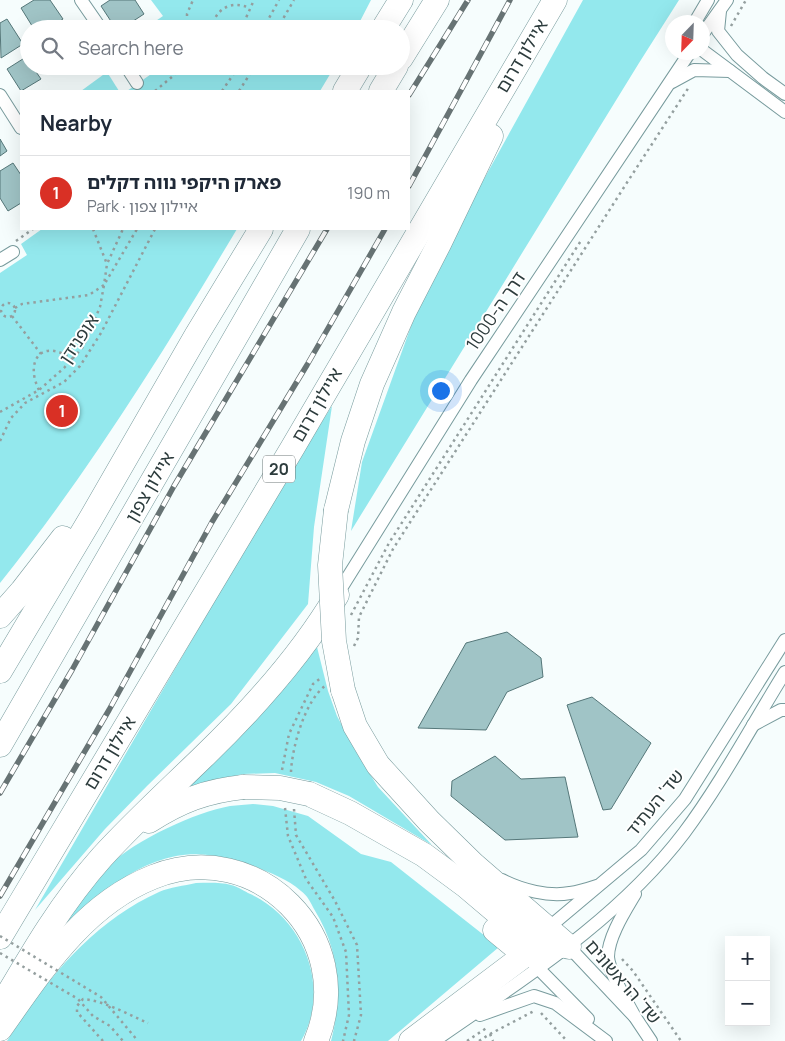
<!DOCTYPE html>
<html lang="en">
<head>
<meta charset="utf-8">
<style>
	:root { --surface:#fff; --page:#f6f6f7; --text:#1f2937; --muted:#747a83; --line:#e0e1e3; --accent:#d93025 }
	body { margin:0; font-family:Manrope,"Noto Sans Hebrew",sans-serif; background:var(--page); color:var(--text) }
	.controls { position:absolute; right:15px; bottom:15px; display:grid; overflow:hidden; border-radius:0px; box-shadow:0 5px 20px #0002 }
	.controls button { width:45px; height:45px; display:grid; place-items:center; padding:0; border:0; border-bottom:1px solid var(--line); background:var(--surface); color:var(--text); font:25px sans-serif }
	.compass { position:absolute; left:665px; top:15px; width:45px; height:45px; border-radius:50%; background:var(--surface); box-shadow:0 5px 20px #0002; rotate:203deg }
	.you { position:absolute; left:440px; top:390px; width:18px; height:18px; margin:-12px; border:4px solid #fff; border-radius:50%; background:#1a73e8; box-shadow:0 0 0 8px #1a73e833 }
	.badge { display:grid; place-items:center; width:32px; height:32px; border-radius:50%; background:var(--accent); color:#fff; font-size:16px; font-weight:700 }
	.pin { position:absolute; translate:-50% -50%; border:2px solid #fff; box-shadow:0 1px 5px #0006 }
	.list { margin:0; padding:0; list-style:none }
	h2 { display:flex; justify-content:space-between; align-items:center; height:65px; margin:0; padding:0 20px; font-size:21px }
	h2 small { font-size:16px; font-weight:400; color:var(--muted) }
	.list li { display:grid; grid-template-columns:32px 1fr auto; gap:15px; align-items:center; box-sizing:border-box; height:75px; padding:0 20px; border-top:1px solid var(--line) }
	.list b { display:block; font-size:19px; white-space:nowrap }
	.list p { margin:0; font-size:16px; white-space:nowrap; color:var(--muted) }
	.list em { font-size:16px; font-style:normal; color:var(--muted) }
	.icon { flex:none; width:28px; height:28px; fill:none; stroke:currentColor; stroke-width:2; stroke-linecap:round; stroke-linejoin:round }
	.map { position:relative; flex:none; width:785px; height:1041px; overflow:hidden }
	.search { position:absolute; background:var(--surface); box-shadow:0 5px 20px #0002; left:20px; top:20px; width:390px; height:55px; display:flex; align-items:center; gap:12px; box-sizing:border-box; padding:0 18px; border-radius:28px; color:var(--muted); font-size:19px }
	.panel { position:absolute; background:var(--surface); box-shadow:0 5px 20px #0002; left:20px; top:90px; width:390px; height:140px; border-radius:0px }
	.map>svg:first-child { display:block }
	.green { fill:#93e8ed }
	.building { fill:#a0c4c6; stroke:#557779 }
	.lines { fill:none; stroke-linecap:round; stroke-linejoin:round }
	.street-casing { stroke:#789b9d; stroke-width:14 }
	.highway-casing { stroke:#789b9d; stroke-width:25 }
	.path { stroke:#949f9f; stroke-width:2.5; stroke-dasharray:2.5 4; stroke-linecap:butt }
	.street { stroke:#fff; stroke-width:12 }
	.highway { stroke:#fff; stroke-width:24 }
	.rail-casing { stroke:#677374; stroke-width:5.5 }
	.rail { stroke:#fff; stroke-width:4; stroke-dasharray:11; stroke-linecap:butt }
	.highway-bridge-casing { stroke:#789b9d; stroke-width:25; stroke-linecap:butt }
	.path-bridge { stroke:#949f9f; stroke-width:2.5; stroke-dasharray:2.5 4; stroke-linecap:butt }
	.highway-bridge { stroke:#fff; stroke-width:24 }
	.labels { text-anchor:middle; stroke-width:4; stroke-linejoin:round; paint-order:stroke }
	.shield { fill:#fff; stroke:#6c7677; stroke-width:1 }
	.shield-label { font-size:16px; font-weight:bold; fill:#2d3c3d }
	.street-label { font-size:18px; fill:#2d3c3d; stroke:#fff }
</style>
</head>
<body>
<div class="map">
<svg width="785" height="1041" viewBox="0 0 785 1041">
	<rect width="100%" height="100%" fill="#f6fdfd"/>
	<g class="green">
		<polygon points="151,0 371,0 356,29 144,29 163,16"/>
		<polygon points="583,0 679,0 639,63 351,531 362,462 427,282"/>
		<polygon points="150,66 335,66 320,91 127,91 154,72"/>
		<polygon points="107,72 119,91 81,91"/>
		<path d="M42,229H237C164,351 89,472 0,583V273L27,255L21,244Z"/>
		<polygon points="332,406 314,527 308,604 231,704 147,786 105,829 35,910 287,476"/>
		<polygon points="316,643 328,691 337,716 355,750 378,787 432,845 349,796 316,782 275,773 243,774 208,782 170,798"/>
		<path d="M253,804L273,806L308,816L361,854L391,862L499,947L388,1041H331C343,994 340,951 314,909C311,903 307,895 301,891C288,879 270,873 254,866C231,857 201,851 176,856C120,867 83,912 46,951C64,920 85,890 110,865C135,840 196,812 230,806C238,805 245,805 253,804Z"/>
		<path d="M196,883C207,883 220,882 231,885C236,886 243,890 248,893C303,917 332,987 301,1041H7C45,981 92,922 159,892C170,887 184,886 196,883Z"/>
	</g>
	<g class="building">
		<polygon points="34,0 50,0 63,19 48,29 34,29 21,8"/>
		<polygon points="110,0 135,0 144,14 121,29 116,29 101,6"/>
		<polygon points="7,19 23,44 1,58 0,23"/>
		<polygon points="26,57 29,61 29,66 32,66 41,79 21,91 7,69"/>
		<polygon points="60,66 74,66 64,73"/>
		<polygon points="0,139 7,151 0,156"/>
		<polygon points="13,163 21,175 21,203 8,211 0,198 0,171"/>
		<polygon points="507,632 541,658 543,677 507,692 486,730 418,728 466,643"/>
		<polygon points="592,697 651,743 611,809 603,810 567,705"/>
		<polygon points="495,756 521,779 565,777 578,837 505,840 451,796 452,781"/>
	</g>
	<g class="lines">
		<defs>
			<g id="street">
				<polyline points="81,0 101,29"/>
				<polyline points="720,11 718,31 737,55 763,78 785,94"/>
				<polyline points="695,22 708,0"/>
				<polyline points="702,35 727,0"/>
				<polyline points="702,50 785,112"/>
				<polyline points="126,66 137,83"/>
				<polyline points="672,82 694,70 730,71"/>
				<polyline points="0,95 21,128"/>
				<polyline points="0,260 13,252"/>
				<polyline points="338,593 471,380 690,52"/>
				<polyline points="753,725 781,710 785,710"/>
				<path d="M502,880C521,890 549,897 570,893C579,892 588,889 597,886"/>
				<polyline points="569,947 635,1017 651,1041"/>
				<polyline points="534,964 588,1019"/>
				<polyline points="538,969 543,942 547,929 641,850 685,799 785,640"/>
				<polyline points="480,1015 534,996 555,1003 606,1041"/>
				<path d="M635,1017C627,1002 609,972 608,957C608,937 625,911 635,894"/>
				<path d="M434,1041C523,979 618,920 684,833C722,782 752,725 785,672"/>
			</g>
			<g id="highway">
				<polyline points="383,29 401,0"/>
				<polyline points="401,58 437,0"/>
				<polyline points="345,91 360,66"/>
				<polyline points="381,91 396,66"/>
				<polyline points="336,510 353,441 372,384 404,312 439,244 491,136"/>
				<polyline points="0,616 22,591 63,538"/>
				<polyline points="0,671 90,520 196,336 261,229"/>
				<polyline points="343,690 355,726 378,765 429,821 473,864 569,947"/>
				<polyline points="0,745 298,229"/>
				<polyline points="309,794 350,813 424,855 466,886 519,931 537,941 562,946"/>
				<path d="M149,821C180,801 206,791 243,787"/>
				<polyline points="495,930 525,955"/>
				<polyline points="0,937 293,447 555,0"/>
				<path d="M0,1008C31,955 61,903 102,857C134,822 168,791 202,758C253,709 301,656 337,595"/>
				<path d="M0,1029C42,970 83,905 153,877C257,835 359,938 316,1041"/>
				<polyline points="411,1041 525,955 535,943"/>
			</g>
		</defs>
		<use href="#street" class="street-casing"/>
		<use href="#highway" class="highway-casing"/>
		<g class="path">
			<polyline points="731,26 746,0"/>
			<polyline points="187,29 187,14 193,0"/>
			<path d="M211,29C216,8 231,0 250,8"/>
			<polyline points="241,29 254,0"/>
			<polyline points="263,29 279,0"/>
			<polyline points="277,29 294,0"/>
			<polyline points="155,91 185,66"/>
			<polyline points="222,91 239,66"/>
			<polyline points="239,91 255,66"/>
			<polyline points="93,229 107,264"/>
			<polyline points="16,241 33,229"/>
			<circle cx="8" cy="310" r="7"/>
			<polyline points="15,308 22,304 89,295 104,285 107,264 123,229"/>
			<polyline points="12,316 41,354"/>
			<path d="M39,390C24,360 43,337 73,360"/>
			<polyline points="0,412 39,390 64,368 83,347 100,307 104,285 137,229"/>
			<polyline points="0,441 11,418 25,403 64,382 80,366 101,333 155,229"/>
			<polyline points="351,615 389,543 582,239"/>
			<polyline points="354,646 358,638 359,617 393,549 628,181 689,87"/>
			<polyline points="282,770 289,734 313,684 322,677"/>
			<path d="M291,772C292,747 305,701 325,686"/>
			<polyline points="285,808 288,836 306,879 333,917 346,952 349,1015 343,1041"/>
			<polyline points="294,809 296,835 335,901 357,945 361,1015 354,1041"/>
			<polyline points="622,959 633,971 681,1041"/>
			<polyline points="541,1013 567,1041"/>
			<polyline points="490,1034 493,1041"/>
			<path d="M103,1041L77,1012V1006L83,999C105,1001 127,1014 148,1023"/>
			<polyline points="467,1041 488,1027"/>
			<polyline points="479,1041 490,1034 536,1010"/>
		</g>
		<use href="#street" class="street"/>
		<use href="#highway" class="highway"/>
		<defs>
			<g id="rail">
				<polyline points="409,95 468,0"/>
				<polyline points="409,186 510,0"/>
				<polyline points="0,793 72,670 174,486 327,229"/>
				<polyline points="0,896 109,710 212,522 307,365 385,229"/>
			</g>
		</defs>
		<use href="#rail" class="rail-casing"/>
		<use href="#rail" class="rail"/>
		<defs>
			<g id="highway-bridge">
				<polyline points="336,510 330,565 334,641 343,690"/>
				<polyline points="243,787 280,788 309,794"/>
			</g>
		</defs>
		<use href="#highway-bridge" class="highway-bridge-casing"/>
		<g class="path-bridge">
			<polyline points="0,936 101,997 138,1041"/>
			<polyline points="0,953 78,999 93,1016 110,1026 123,1041"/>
		</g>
		<use href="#highway-bridge" class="highway-bridge"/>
	</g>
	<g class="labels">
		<rect class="shield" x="263" y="455.5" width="32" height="27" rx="4"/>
		<g class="shield-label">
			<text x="279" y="475">20</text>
		</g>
		<g class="street-label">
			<text transform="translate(522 56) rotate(-59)" y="6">איילון דרום</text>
			<text transform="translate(496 311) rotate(-56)" y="6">דרך ה-1000</text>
			<text transform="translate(79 339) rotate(-56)" y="6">אופנידן</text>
			<text transform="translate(317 405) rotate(-60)" y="6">איילון דרום</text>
			<text transform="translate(150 487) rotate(-60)" y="6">איילון צפון</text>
			<text transform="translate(110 753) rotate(-59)" y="6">איילון דרום</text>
			<text transform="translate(655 803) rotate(-51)" y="6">שד' העתיד</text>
			<text transform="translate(623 982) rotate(49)" y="6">שד' הראשונים</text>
		</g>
	</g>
</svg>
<div class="controls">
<button>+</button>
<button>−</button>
</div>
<svg class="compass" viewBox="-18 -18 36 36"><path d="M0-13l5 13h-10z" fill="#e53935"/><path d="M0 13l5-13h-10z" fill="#747a83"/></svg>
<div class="you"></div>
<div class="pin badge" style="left:62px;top:411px">1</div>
<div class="search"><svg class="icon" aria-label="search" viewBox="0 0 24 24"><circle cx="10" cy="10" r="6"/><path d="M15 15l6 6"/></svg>Search here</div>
<section class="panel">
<h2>Nearby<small></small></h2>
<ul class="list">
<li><span class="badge">1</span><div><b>פארק היקפי נווה דקלים</b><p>Park · איילון צפון</p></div><em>190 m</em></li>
</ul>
</section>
</div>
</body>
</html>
